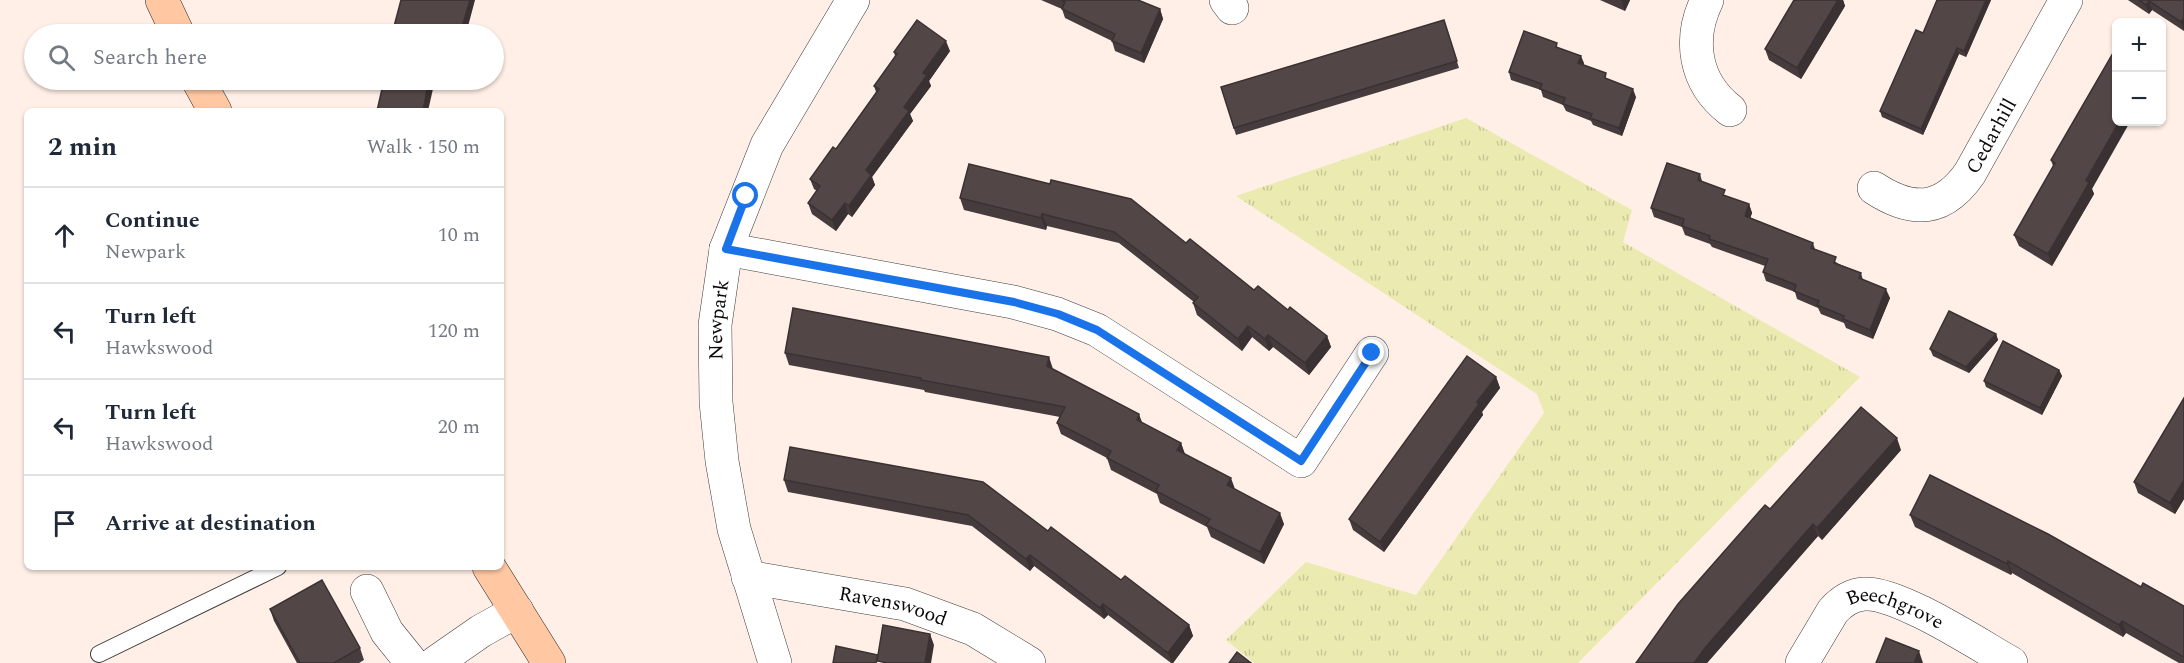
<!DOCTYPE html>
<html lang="en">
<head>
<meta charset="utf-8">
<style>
	:root { --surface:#fff; --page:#f6f6f7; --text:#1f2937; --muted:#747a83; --line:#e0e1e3 }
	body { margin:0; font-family:Spectral,serif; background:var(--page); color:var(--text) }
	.controls { position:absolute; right:18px; top:18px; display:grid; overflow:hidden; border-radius:9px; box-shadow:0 2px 4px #0004 }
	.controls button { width:54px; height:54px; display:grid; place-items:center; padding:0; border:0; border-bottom:2px solid var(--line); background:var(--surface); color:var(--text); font:30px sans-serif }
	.stop { position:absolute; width:18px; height:18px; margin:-14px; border:4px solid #1a73e8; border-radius:50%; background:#fff }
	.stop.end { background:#1a73e8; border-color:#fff; box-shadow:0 2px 6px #0008 }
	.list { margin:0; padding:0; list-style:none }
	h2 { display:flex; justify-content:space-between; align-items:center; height:78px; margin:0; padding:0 24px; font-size:26px }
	h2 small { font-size:20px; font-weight:400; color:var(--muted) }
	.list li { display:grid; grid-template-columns:39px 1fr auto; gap:18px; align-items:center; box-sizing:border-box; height:96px; padding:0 24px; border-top:2px solid var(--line) }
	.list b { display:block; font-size:22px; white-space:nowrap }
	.list p { margin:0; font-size:20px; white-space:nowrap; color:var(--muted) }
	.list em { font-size:20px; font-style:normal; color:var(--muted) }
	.icon { flex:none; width:33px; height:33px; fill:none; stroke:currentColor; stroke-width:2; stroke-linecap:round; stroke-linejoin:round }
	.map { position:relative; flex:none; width:2184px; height:663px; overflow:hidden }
	.search { position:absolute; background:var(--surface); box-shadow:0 2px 4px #0004; left:24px; top:24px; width:480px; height:66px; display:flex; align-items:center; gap:15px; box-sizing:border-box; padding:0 21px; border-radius:33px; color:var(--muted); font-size:22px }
	.panel { position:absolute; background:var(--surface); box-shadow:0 2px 4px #0004; left:24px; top:108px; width:480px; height:462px; border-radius:9px }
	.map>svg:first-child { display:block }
	.park { fill:url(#park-tufts) }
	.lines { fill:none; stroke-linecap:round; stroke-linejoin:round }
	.lane-casing { stroke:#3d3d3d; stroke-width:18 }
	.street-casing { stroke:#3d3d3d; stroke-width:34 }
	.secondary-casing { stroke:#2c2c2c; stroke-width:34 }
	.lane { stroke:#fff; stroke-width:16 }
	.street { stroke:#fff; stroke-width:33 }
	.secondary { stroke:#ffc7a2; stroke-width:33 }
	.wall { fill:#473c3d }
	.shaded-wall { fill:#3a3132 }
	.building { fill:#534647; stroke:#3a3132; stroke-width:1.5 }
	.route { stroke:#1a73e8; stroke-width:8 }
	.labels { text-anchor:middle; stroke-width:6; stroke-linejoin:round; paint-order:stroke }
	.street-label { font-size:20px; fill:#0a0a0a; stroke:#fff }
</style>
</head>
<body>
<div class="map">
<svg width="2184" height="663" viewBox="0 0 2184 663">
	<defs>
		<pattern id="park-tufts" width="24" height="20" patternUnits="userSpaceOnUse" patternTransform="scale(1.5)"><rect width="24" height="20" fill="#ebeab0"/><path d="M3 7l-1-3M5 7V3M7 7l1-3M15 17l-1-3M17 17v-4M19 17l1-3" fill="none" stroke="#c8c796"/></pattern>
	</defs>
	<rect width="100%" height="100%" fill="#ffefe7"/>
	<polygon class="park" points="1466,118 1632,210 1623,242 1860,377 1578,663 1254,663 1226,640 1306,562 1416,595 1544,413 1537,394 1236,196"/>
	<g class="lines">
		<defs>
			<polyline id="lane" points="99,654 278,567"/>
			<g id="street">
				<polyline points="1226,0 1232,8"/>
				<path d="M1707,0C1688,39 1694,82 1730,110"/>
				<path id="s1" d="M1874,188C1912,213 1943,212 1970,173L2066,0"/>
				<polyline points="726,249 1013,302 1057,314 1097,330 1301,461 1372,353"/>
				<path id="s2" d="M748,577L905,604L973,629L1029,663"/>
				<polyline points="367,591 387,632 412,663"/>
				<polyline points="435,663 481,631 517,611"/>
				<path id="s3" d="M775,663L734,529L722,461L716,402L715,325L726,249L767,145L853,0"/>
				<path id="s4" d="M1802,663L1833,611C1841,602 1851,595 1864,594C1897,591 1979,645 2011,663"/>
			</g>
			<g id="secondary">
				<polyline points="162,0 178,34"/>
				<polyline points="198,80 215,111"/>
				<polyline points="489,567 549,663"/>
			</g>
		</defs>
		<use href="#lane" class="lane-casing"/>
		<use href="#street" class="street-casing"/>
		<use href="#secondary" class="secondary-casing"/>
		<use href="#lane" class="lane"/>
		<use href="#street" class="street"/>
		<use href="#secondary" class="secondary"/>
	</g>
	<g class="wall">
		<polygon points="1041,0 1138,0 1160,9 1163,19 1144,63 1115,51 1112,41 1065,18 1062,9"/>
		<polygon points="1600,0 1630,0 1625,11"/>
		<polygon points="1843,0 1845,6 1801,79 1769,60 1765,49"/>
		<polygon points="1937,0 1991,0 1966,57 1959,54 1923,135 1882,117 1880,111 1923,33"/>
		<polygon points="2128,0 2184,0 2184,31 2152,10 2149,14"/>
		<polygon points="1444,20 1459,68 1236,135 1221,87"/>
		<polygon points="1559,48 1584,63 1583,65 1636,97 1622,136 1593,125 1591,121 1566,111 1563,105 1543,97 1541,90 1511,80 1509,72"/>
		<polygon points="950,51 929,81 931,86 910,114 913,121 872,177 875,185 852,217 848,214 836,231 812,214 808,203 817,191 814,189 810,179 836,149 876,92 874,86 895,56 894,52"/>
		<polygon points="2051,160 2092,189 2094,194 2052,266 2019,246 2014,235 2053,166"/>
		<polygon points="1700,174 1702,181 1728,197 1749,204 1752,213 1750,218 1813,243 1815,249 1839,264 1861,273 1863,280 1890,298 1873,339 1846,328 1844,323 1821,314 1818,308 1797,299 1795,292 1766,281 1763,272 1765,266 1712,247 1710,244 1685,235 1682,227 1654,217 1651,208"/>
		<polygon points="960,198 1186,243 1254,290 1288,310 1327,336 1331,347 1309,375 1273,347 1269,351 1252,337 1242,351 1197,315 1193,303 1194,302 1119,243 1047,226 1046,230 964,210"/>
		<polygon points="1996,334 1998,340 1969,373 1933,356 1930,349"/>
		<polygon points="785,353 1053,369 1143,424 1181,443 1185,454 1284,524 1264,564 1211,537 1207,527 1160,503 1157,494 1111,470 1107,458 1061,434 1057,423 1060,417 925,392 924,390 789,365"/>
		<polygon points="2059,370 2062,376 2042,415 1986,387 1984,381"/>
		<polygon points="1496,377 1500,388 1482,412 1483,415 1384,552 1353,530 1349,519"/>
		<polygon points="2184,398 2184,499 2175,514 2138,493 2134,482"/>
		<polygon points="790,447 1048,531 1189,625 1193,636 1173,663 1171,663 1108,615 1104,619 1034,566 1030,571 972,526 788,492 784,480"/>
		<polygon points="1901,450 1822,540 1818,536 1707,663 1636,663 1770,509"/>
		<polygon points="1910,515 2141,587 2184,606 2184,663 2179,663 2126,633 2123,637 2012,573 2011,575 1915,527"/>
		<polygon points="270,609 360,648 364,660 359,663 297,663 274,621"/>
	</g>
	<g class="shaded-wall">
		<polygon points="470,0 475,0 466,34 460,34"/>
		<polygon points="1621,0 1630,0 1625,11"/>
		<polygon points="1838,0 1843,0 1845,6 1801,79 1797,68"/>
		<polygon points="1986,0 1991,0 1966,57 1964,51"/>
		<polygon points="2149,1 2152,10 2149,14 2146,5"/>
		<polygon points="1160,9 1163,19 1144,63 1141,53"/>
		<polygon points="2184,18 2184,31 2181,22"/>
		<polygon points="946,41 950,51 929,81 931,86 910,114 913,121 872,177 875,185 852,217 849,206 866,170 923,73"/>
		<polygon points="1957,48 1959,54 1923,135 1921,129"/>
		<polygon points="1581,56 1584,63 1581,70 1578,63"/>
		<polygon points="429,80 435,80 428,111 423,111"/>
		<polygon points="1633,89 1636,97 1622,136 1619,128"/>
		<polygon points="2119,122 2130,122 2092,189 2094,194 2052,266 2048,254 2086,180"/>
		<polygon points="845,203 848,214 836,231 832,220"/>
		<polygon points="1749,204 1752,213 1748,225 1745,216"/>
		<polygon points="1042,214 1047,226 1046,230 1041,218"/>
		<polygon points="1886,289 1890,298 1873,339 1870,330"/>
		<polygon points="1248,326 1252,337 1242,351 1238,339"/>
		<polygon points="1996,334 1998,340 1969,373 1966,367"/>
		<polygon points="1268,335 1273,347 1269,351 1265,339"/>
		<polygon points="1327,336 1331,347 1309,375 1305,363"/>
		<polygon points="1049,357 1053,369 1047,366"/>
		<polygon points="2059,370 2062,376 2042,415 2040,408"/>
		<polygon points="1496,377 1500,388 1482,412 1483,415 1384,552 1380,542"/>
		<polygon points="1139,414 1143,425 1137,420"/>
		<polygon points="1897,438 1901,450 1822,540 1817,528"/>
		<polygon points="1181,443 1185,455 1177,450"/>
		<polygon points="1231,478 1235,489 1227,485"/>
		<polygon points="2184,480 2184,499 2175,514 2170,503"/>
		<polygon points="1280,513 1284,524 1264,564 1260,552"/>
		<polygon points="1813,524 1818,536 1707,663 1694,663 1705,648"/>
		<polygon points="1030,555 1034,566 1030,571 1026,559"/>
		<polygon points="2008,561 2012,573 2011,575 2007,564"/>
		<polygon points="1103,604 1108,615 1104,619 1100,608"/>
		<polygon points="2122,621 2126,633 2123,637 2119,625"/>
		<polygon points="1189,625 1193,636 1173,663 1172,663 1168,653"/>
		<polygon points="930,634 934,645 931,663 925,663"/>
		<polygon points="1919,651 1923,663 1914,663"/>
	</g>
	<g class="building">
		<polygon points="401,0 470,0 460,34 392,34"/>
		<polygon points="1061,0 1138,0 1160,9 1141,53 1112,41 1115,34 1062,9 1065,2"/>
		<polygon points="1794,0 1838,0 1797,68 1765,49"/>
		<polygon points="1937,0 1986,0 1964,51 1957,48 1921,129 1880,111 1916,30 1923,33"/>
		<polygon points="2139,0 2184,0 2184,18 2181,22 2149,1 2146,5"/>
		<polygon points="917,20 946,41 923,73 927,75 904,107 909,111 866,170 871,175 849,206 845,203 832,220 808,203 820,186 810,179 833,147 836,149 879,89 874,86 897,54 894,52"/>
		<polygon points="1444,20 1457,61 1234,128 1221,87"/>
		<polygon points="1524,31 1557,43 1556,47 1581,56 1578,63 1606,73 1605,78 1633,89 1619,128 1590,118 1592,114 1563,104 1565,98 1540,89 1542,84 1509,72"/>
		<polygon points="2113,53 2116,55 2116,122 2119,122 2086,180 2089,183 2048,254 2014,235 2055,163 2051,160"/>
		<polygon points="384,80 429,80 423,111 377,111"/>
		<polygon points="1667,163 1700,174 1698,180 1725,190 1723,195 1749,204 1745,216 1813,243 1811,248 1836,257 1834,263 1861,273 1859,278 1886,289 1870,330 1843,319 1844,316 1817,305 1819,301 1794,291 1796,285 1763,272 1768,259 1709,239 1710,236 1682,226 1684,219 1651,208"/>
		<polygon points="969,164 1050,184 1051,180 1131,199 1186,243 1190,239 1254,290 1258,286 1288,310 1290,307 1327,336 1305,363 1268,335 1265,339 1248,326 1238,339 1193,303 1198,297 1114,232 1042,214 1041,218 960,198"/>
		<polygon points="793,308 1049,357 1047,366 1139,414 1137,420 1181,443 1177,450 1231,478 1227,485 1280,513 1260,552 1206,525 1210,519 1156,491 1159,485 1107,458 1111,451 1057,423 1065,407 921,380 921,378 785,353"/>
		<polygon points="1949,311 1996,334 1966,367 1930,349"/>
		<polygon points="2003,341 2059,370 2040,408 1984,381"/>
		<polygon points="1467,356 1496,377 1477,402 1479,404 1380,542 1349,519"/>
		<polygon points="2184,398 2184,480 2170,503 2134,482"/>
		<polygon points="1861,407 1897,438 1817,528 1813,524 1705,648 1694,663 1636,663 1678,604 1765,505 1770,509"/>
		<polygon points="790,447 983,482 1048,531 1051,527 1121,580 1125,576 1189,625 1168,653 1103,604 1100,608 1030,555 1026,559 968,515 784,480"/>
		<polygon points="1930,475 2048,534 2141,587 2143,583 2184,606 2184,657 2122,621 2119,625 2008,561 2007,564 1910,515"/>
		<polygon points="322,580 360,648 334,663 300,663 270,609"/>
		<polygon points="883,625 930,634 925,663 888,663 877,661"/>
		<polygon points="1886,638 1919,651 1914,663 1876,663"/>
		<polygon points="836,646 878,655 876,663 833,663"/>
		<polygon points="1237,652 1251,663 1229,663"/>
	</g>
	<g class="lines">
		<polyline class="route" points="746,196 726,249 1014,302 1058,314 1097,330 1301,461 1372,353"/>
	</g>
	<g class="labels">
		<g class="street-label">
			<text dy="7" stroke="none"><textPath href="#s1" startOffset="154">Cedarhill</textPath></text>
			<text dy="7" stroke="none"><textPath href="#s3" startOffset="351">Newpark</textPath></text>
			<text dy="7" stroke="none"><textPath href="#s2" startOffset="148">Ravenswood</textPath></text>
			<text dy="7" stroke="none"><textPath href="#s4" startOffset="130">Beechgrove</textPath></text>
		</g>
	</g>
</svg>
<div class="controls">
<button>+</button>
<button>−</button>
</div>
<div class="stop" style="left:746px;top:196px"></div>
<div class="stop end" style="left:1372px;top:353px"></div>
<div class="search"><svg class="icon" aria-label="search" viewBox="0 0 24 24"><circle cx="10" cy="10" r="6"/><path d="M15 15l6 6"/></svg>Search here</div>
<section class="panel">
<h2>2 min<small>Walk · 150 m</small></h2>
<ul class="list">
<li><svg class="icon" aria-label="ahead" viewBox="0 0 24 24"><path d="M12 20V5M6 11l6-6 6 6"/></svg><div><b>Continue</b><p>Newpark</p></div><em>10 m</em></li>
<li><svg class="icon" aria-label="left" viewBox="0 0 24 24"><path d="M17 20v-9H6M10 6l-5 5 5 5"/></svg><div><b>Turn left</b><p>Hawkswood</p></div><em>120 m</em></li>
<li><svg class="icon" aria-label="left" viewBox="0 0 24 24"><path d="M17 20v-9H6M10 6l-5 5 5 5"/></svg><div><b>Turn left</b><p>Hawkswood</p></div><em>20 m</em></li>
<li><svg class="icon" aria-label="arrive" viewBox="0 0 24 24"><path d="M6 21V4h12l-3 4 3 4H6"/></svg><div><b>Arrive at destination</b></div></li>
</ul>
</section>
</div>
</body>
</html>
